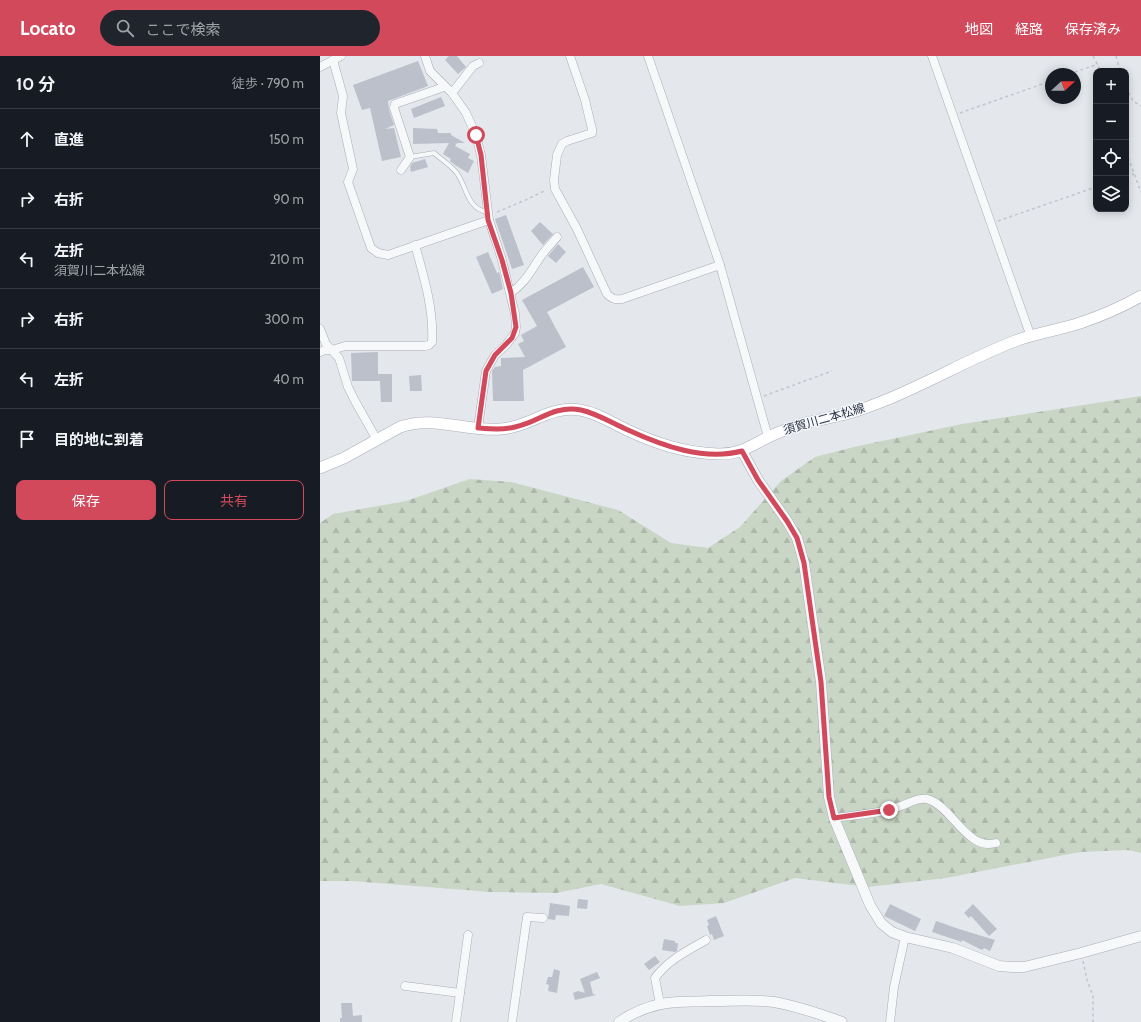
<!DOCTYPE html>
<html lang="ja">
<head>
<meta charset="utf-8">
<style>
	:root { --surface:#171b24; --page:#20242c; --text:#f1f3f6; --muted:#9ea1a6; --line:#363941; --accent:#d1495b }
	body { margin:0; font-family:Cabin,"Noto Sans JP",sans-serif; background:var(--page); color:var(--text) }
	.controls { position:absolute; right:12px; top:12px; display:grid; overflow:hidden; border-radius:8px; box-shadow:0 2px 10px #0003 }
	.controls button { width:36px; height:36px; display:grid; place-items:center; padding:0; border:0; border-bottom:1px solid var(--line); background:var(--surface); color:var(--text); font:20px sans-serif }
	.compass { position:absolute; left:725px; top:12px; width:36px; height:36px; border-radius:50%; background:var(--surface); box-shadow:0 2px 10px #0003; rotate:69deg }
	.stop { position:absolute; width:12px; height:12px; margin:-9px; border:3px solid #d1495b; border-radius:50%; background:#fff }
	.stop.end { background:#d1495b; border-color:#fff; box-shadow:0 1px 4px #0008 }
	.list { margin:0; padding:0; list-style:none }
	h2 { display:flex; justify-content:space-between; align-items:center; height:52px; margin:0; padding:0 16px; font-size:17px }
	h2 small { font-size:13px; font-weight:400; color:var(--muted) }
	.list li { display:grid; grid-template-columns:26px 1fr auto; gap:12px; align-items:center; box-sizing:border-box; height:60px; padding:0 16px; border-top:1px solid var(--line) }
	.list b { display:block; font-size:15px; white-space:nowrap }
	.list p { margin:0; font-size:13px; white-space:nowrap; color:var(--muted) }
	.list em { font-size:13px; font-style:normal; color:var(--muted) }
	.actions { display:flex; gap:8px; padding:12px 16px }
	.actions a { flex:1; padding:9px 0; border:1px solid var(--accent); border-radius:8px; text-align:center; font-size:14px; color:var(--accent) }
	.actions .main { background:var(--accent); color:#fff }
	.icon { flex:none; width:22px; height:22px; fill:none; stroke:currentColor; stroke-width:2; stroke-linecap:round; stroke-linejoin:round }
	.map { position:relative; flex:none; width:821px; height:966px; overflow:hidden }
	header { display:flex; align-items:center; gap:24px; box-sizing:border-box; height:56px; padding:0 20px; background:var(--accent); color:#fff }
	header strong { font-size:19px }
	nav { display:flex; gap:22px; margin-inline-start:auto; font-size:14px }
	.search { width:280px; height:36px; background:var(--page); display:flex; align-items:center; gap:10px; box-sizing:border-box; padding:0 14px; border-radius:22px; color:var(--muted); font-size:15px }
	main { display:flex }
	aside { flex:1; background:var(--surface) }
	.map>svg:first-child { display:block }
	.forest { fill:url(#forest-firs) }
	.building { fill:#bbc0ca }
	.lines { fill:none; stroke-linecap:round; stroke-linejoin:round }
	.service-casing { stroke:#a9aeb7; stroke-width:5 }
	.minor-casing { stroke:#a9aeb7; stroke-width:9 }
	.tertiary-casing { stroke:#a9aeb7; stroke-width:11 }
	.secondary-casing { stroke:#a9aeb7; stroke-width:12 }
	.path { stroke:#c2c5cb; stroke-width:1.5; stroke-dasharray:3 3; stroke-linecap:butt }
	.service { stroke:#f7f8fa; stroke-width:4 }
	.minor { stroke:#f7f8fa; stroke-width:8 }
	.tertiary { stroke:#f7f8fa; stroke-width:10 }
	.secondary { stroke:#fff; stroke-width:11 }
	.route { stroke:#d1495b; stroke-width:5 }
	.labels { text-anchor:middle; stroke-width:3; stroke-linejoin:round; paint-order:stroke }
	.street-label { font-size:12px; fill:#2b3445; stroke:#f4f6f9 }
</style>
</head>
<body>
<header>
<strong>Locato</strong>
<div class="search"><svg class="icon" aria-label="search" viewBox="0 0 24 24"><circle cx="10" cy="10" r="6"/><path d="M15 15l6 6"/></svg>ここで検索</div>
<nav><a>地図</a><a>経路</a><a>保存済み</a></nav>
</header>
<main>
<aside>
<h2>10 分<small>徒歩 · 790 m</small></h2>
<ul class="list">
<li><svg class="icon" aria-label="ahead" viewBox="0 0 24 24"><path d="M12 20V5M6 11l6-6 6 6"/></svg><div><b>直進</b></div><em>150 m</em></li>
<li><svg class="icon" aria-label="right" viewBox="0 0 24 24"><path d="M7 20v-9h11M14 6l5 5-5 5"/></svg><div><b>右折</b></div><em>90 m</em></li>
<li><svg class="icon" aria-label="left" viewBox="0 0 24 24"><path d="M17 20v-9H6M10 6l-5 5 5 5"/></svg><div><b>左折</b><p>須賀川二本松線</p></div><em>210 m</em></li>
<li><svg class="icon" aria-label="right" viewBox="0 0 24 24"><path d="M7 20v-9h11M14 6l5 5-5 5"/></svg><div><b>右折</b></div><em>300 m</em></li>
<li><svg class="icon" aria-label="left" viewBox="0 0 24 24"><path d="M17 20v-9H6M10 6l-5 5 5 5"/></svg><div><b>左折</b></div><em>40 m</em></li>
<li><svg class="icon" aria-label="arrive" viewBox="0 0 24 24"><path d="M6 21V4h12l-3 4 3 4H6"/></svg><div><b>目的地に到着</b></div></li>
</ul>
<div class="actions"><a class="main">保存</a><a>共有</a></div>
</aside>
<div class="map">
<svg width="821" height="966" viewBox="0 0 821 966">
	<defs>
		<pattern id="forest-firs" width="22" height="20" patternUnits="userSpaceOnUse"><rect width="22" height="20" fill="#c9d6c5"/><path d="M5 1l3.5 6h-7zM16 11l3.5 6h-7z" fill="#adb8ab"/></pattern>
	</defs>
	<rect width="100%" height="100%" fill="#e4e7ec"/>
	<polygon class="forest" points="821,340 821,797 808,794 760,796 626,822 548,831 475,822 404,847 360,850 281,828 236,837 171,836 32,825 0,825 0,467 13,458 86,445 150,423 191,426 298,454 351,487 388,492 420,471 461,425 495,401 534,391 642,368"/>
	<g class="building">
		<polygon points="129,0 137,0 146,11 138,18 125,4"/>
		<polygon points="98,5 108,30 68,45 69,54 74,69 65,73 74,72 81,101 62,105 50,52 42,54 33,29"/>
		<polygon points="121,41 125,50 94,62 91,53"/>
		<polygon points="93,72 117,73 118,77 131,77 131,79 145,87 137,87 135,90 150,98 148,102 154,105 148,117 135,109 130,105 131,103 123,98 129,87 93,88"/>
		<polygon points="105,103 108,111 91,116 90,111 92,107"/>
		<polygon points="186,159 204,209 192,213 175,163"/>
		<polygon points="220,166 233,178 223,189 211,175"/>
		<polygon points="238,188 246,196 236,207 228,200"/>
		<polygon points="168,196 177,217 179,216 180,219 183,233 172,238 156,201"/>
		<polygon points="263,211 274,231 227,256 246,291 203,314 204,345 173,345 172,315 175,311 181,310 181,302 205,301 198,288 204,285 201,279 217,270 202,244"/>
		<polygon points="58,296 58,318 72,318 72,346 61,346 60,325 32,325 31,297"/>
		<polygon points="101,319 102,335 90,335 89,320"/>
		<polygon points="258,843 268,844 267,853 257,852"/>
		<polygon points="230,847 250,850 249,860 236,859 235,864 228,863"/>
		<polygon points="570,848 601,863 595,875 564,860"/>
		<polygon points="653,848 677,873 669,880 651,860 649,862 644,857"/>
		<polygon points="396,860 404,880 394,884 392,878 390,879 387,870 389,869 387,864"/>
		<polygon points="616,865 639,873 675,884 670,895 664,892 662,894 642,884 642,886 612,876"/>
		<polygon points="344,883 355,885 355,887 358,887 357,895 355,896 342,894"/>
		<polygon points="335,900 340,906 329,914 324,908"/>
		<polygon points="234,913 240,915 237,937 228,935 229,929 226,928 228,921 232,921"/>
		<polygon points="277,916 280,922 270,926 273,938 276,939 255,944 253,937 258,935 265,937 260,923"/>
		<polygon points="21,947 32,947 33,960 42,959 42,966 20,966 20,962 22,962"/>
	</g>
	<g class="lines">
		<defs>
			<path id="service" d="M90,101L114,97C121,103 130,109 136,116C146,127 146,154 168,156"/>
			<g id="minor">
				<polyline points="105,0 110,15 132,37 146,57 156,79 161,99 169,164 182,204 195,258 196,271 195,277 186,289 175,299 166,315 158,372"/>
				<path d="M250,0L265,44L272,73V77L247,85L242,88L237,99L234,124L235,133L257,173L287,238C292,243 295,244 302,243L400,209"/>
				<polyline points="328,0 400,209 448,381"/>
				<polyline points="612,0 711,281"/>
				<polyline points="13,4 23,40 21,57 33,113 28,126 51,192 58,197 68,199 169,164"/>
				<polyline points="0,11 21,0"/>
				<polyline points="132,37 153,10 159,7"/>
				<polyline points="81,114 90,101 74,52 75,48 124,31"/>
				<path d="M191,237C206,225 209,218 219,203C224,195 231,188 237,181"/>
				<polyline points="0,273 6,288 19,302 28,331 35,345 57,384"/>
				<path d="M0,296L5,294H12L25,290H105L109,289L112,286C114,254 104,221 95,189"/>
				<path d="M514,762C536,759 560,758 581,750C590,747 600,740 610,744C633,753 648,795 676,787"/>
				<polyline points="85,930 140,937"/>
				<path d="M340,948L335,922C348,904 367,895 386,884"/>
				<polyline points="136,966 148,879"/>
				<polyline points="192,966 207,861 223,862"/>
				<polyline points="570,966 574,931 585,881"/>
			</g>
			<g id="tertiary">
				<polyline points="422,395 438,424 467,465 477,482 484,507 501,626 509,741 514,762 550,849 561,867 572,876 585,881 633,892 679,910 692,911 704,911 761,897 821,880"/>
				<path d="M299,966C311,958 326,951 341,948C357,945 374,946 390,945C411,945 433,943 454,946C477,950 500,958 522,966"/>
			</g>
			<path id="secondary" d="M0,412L24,402L80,371C113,359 147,376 181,373C210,371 230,349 260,354C278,357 292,367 307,374C337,388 365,397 398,398C425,399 437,384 460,376C470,372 480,368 490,366C505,362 521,360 536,355C546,352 556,348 566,344C610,326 651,302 695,285C716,277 739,274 760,267C781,260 802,251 821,240"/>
		</defs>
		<use href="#service" class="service-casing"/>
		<use href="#minor" class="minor-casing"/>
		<use href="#tertiary" class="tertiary-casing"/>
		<use href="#secondary" class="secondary-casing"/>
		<g class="path">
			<polyline points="773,0 781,15"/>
			<polyline points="796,0 800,15"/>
			<polyline points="749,18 778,8"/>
			<polyline points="806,31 813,45 821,50"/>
			<polyline points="640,57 731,25"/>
			<polyline points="806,96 821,136"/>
			<polyline points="806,120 814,118"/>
			<polyline points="177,156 208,143 226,134"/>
			<polyline points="678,165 776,131"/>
			<polyline points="444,340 512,315"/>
			<polyline points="763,905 767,924 773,940 773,966"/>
		</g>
		<use href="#service" class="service"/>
		<use href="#minor" class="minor"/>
		<use href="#tertiary" class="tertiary"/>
		<use href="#secondary" class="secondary"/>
	</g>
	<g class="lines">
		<path class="route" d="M156,79L161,99L168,164L182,204L191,237L196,271L192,282L175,299L166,315L158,372C171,373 182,374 195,371C220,366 232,349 261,354C278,358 292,367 308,374C343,390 384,405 422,395L438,424L467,465L477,482L484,507L501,626L509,741L514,762L569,754"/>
	</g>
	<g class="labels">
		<g class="street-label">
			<text transform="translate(504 363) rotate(-16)" y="4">須賀川二本松線</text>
		</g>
	</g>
</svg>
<div class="controls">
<button>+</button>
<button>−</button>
<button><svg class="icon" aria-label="locate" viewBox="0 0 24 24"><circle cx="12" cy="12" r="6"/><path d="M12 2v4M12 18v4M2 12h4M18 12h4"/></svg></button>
<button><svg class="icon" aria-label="layers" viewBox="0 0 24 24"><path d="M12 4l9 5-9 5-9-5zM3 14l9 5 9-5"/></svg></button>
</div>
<svg class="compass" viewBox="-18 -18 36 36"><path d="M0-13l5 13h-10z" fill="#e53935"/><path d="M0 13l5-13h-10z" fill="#9ea1a6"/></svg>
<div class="stop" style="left:156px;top:79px"></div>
<div class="stop end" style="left:569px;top:754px"></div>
</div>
</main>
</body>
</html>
